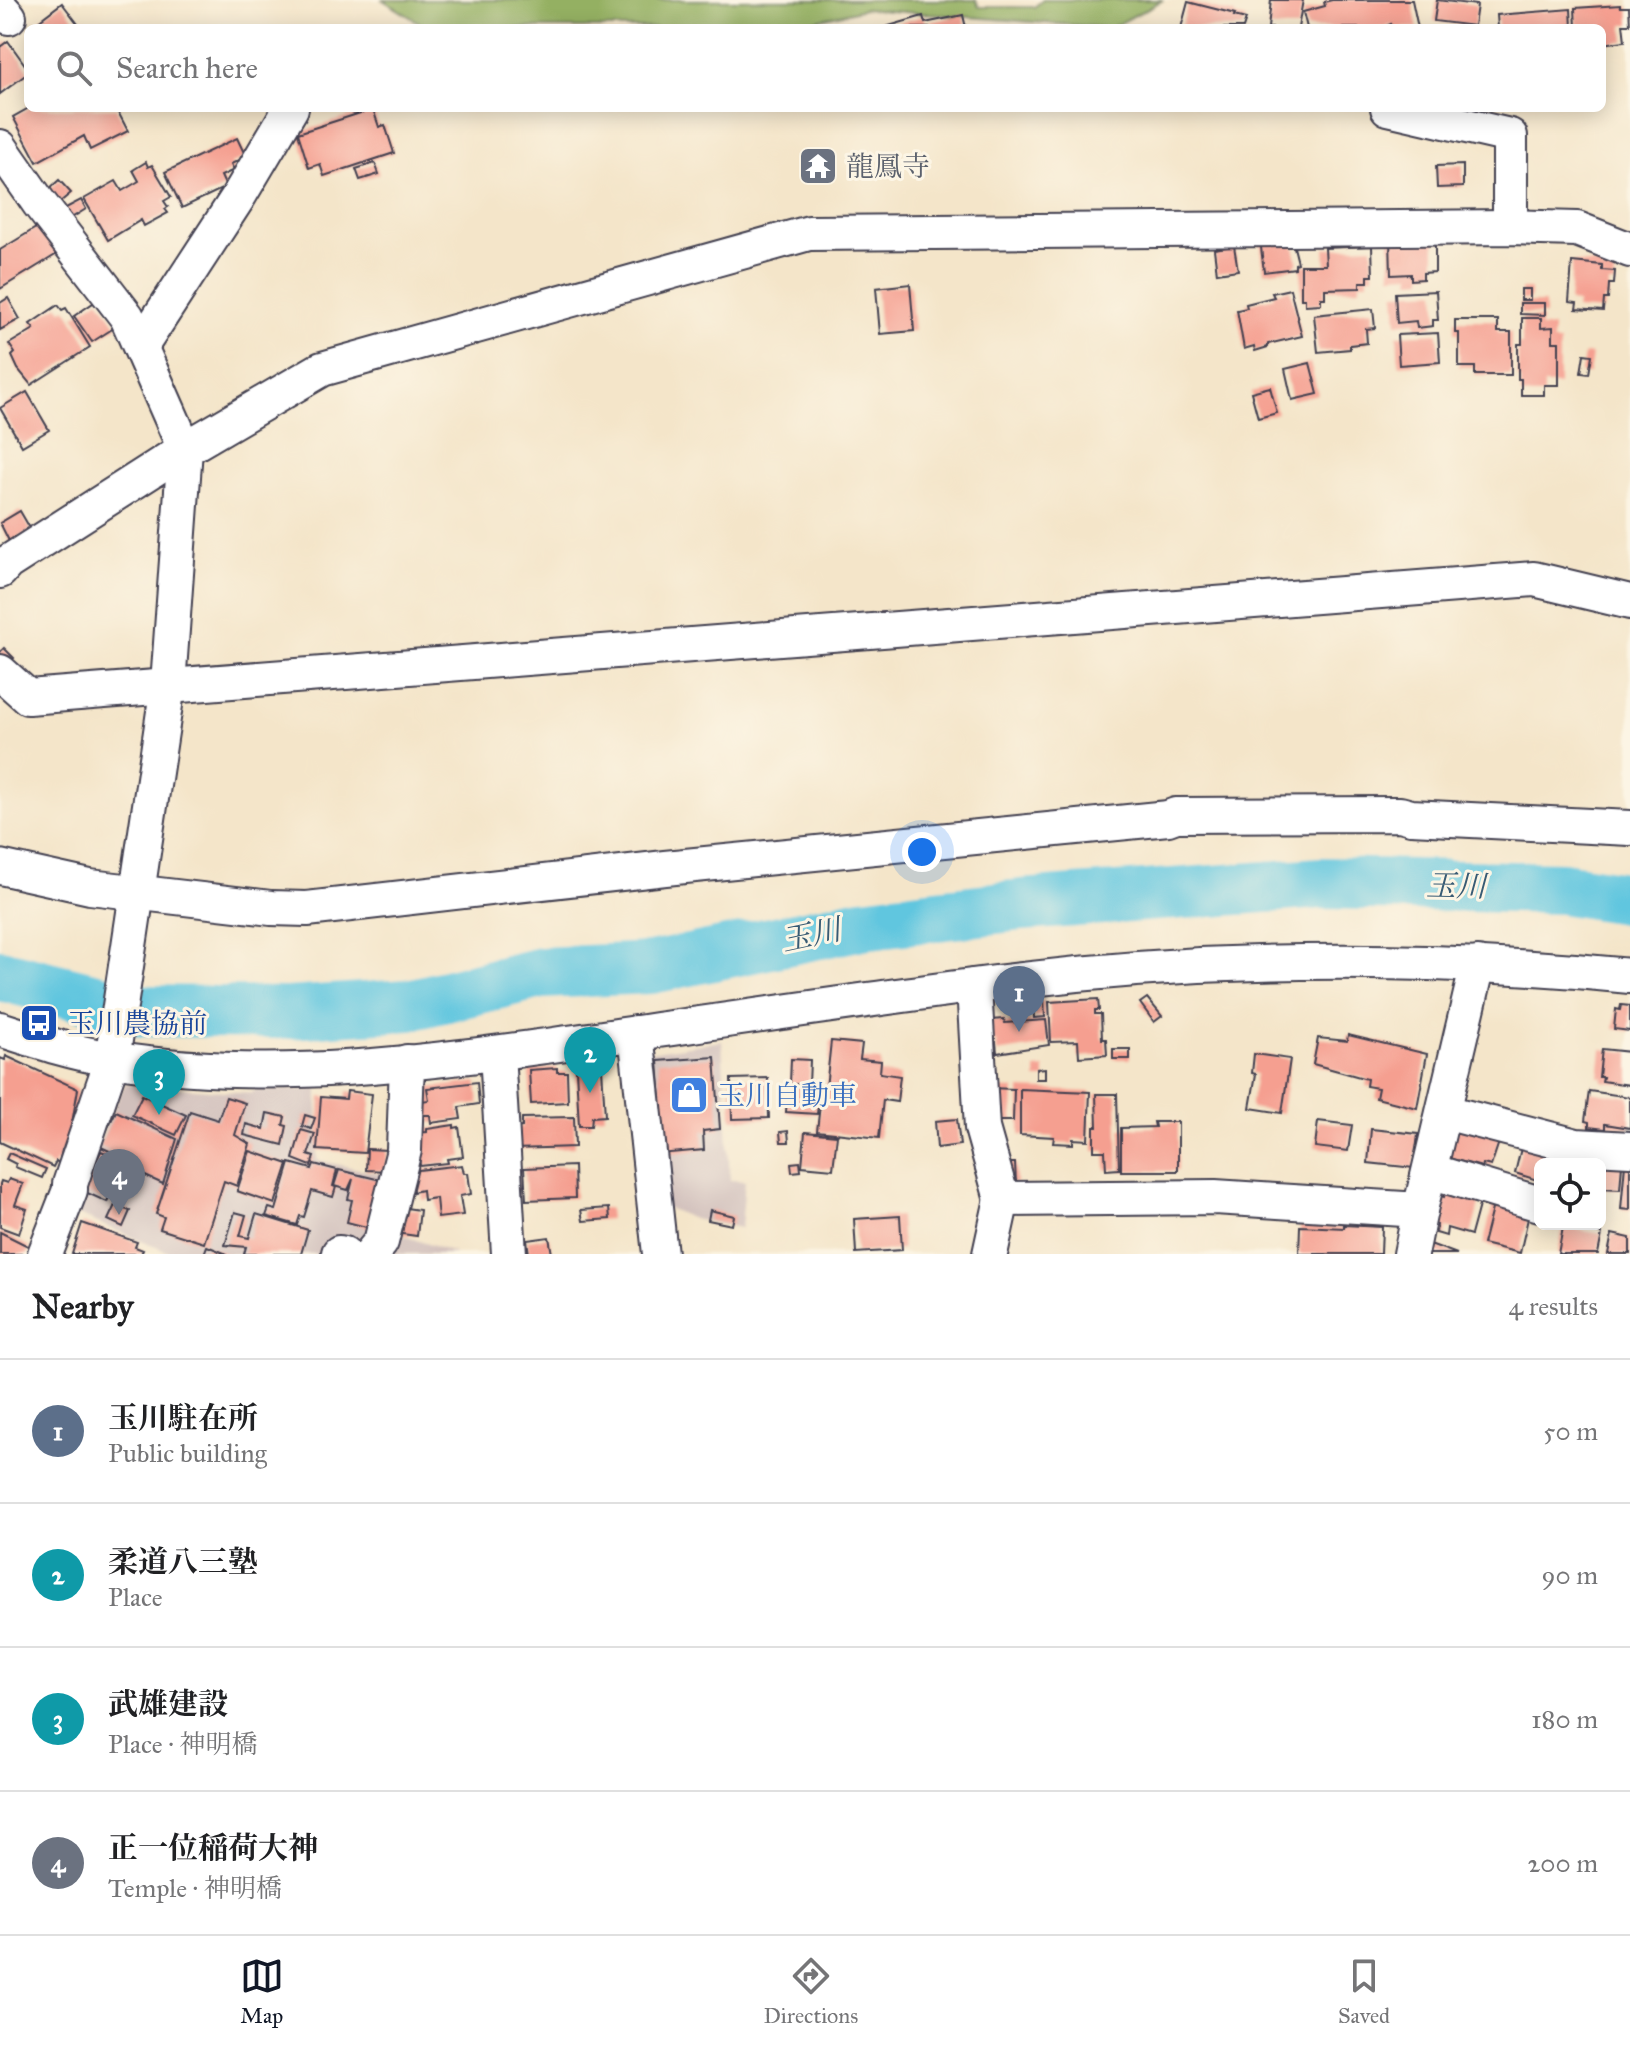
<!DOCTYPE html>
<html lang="en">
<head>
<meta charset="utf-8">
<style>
	:root { --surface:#fff; --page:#f6f6f6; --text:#202124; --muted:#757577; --line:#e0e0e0; --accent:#111827 }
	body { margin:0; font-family:"IM FELL Great Primer","Noto Serif JP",serif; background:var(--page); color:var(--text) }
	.controls { position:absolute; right:24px; bottom:24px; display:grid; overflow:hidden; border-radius:12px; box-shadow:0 4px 20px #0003 }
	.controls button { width:72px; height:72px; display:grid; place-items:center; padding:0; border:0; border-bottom:2px solid var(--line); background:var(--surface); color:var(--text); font:40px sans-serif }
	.you { position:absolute; left:922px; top:852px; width:28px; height:28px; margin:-20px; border:6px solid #fff; border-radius:50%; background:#1a73e8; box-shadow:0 0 0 12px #1a73e833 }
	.badge { display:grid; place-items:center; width:52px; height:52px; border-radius:50%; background:var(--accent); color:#fff; font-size:26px; font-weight:700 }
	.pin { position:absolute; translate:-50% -66px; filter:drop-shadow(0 2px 4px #0008) }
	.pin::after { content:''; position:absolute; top:42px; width:28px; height:24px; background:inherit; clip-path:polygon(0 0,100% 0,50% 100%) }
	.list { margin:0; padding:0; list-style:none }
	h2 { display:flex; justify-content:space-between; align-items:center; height:104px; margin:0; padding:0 32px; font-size:34px }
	h2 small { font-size:26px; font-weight:400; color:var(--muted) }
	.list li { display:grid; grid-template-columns:52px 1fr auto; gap:24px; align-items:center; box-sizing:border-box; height:144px; padding:0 32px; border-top:2px solid var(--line) }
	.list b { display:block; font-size:30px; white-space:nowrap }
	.list p { margin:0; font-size:26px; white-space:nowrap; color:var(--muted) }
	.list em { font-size:26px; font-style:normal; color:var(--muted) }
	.icon { flex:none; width:44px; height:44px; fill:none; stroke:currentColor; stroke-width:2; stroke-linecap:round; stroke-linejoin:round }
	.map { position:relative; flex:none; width:1630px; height:1254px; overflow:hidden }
	.search { position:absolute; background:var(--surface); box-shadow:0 4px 20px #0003; left:24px; right:24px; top:24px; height:88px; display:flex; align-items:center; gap:20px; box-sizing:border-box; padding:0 28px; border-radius:12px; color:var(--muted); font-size:30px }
	.sheet { height:680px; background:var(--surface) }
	nav { display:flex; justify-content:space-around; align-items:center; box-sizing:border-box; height:112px; border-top:2px solid var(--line); background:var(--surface); font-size:22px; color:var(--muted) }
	nav a { display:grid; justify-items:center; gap:4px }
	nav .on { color:var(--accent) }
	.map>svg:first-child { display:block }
	.industrial { fill:#d1c0bc }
	.forest { fill:#94b062; stroke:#5b694e; stroke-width:2 }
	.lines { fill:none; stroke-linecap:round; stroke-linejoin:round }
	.river { stroke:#61c6df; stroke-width:52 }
	.building { fill:#f59f90 }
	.minor-casing { stroke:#423f50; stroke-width:38 }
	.minor { stroke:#fff; stroke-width:34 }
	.labels { text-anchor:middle; stroke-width:6; stroke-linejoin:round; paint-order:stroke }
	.worship-label { font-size:28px; fill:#5b616d; stroke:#fcf5e5; text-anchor:start }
	.transit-label { font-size:28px; fill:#164399; stroke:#fcf5e5; text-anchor:start }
	.shop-label { font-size:28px; fill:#366cbe; stroke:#fcf5e5; text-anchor:start }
	.water-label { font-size:30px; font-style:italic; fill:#385b74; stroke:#fcf5e5 }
</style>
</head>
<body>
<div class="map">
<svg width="1630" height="1254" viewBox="0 0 1630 1254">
	<rect width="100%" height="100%" fill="#fcf5e5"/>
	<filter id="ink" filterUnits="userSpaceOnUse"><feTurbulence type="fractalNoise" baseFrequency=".0125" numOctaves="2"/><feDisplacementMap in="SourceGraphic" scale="16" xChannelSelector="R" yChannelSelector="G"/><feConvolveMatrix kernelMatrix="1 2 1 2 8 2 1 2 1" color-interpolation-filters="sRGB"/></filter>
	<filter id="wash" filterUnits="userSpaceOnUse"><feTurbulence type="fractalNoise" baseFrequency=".006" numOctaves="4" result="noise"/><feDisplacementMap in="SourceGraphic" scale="32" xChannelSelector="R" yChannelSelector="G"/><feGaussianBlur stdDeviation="1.8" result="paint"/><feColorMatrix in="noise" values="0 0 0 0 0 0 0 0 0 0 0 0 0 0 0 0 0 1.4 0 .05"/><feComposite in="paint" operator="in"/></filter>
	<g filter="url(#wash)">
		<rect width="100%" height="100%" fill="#f4e5c9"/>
		<g class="industrial">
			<polygon points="722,1041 730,1180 745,1181 741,1228 693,1219 663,1206 649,1052"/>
			<polygon points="125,1084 252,1093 253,1091 318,1089 317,1160 391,1176 379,1227 456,1254 173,1254 69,1211"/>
		</g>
		<polygon class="forest" points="383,0 976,0 979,7 1034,7 1043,0 1163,0 1111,28 864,9 784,28 428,28"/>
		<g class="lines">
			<polyline class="river" points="0,975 144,1011 287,1013 409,1005 541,973 651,968 862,924 1021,905 1322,883 1562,888 1630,899"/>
		</g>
		<g id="blocks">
			<g class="building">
				<polygon points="1271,0 1303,0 1298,28 1268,28"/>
				<polygon points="1332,0 1412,0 1418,28 1392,28 1391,24 1382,28 1307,28 1303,12 1325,6 1324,2"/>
				<polygon points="1437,0 1477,5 1474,26 1434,21"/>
				<polygon points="1188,2 1235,14 1234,16 1246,19 1243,28 1181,28"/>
				<polygon points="62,3 81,28 35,28 33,25"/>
				<polygon points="1620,5 1620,7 1629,7 1630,24 1623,24 1625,41 1602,44 1602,28 1576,28 1575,8"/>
				<polygon points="1571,9 1572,28 1498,28 1497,15"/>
				<polygon points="963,15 966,28 882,28 923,16 925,23"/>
				<polygon points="8,41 28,69 28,73 0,94 0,47"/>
				<polygon points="29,108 116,108 128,131 90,150 84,136 37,162 13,117"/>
				<polygon points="373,109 379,127 385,125 394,153 324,176 320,164 309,168 298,133"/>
				<polygon points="237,138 246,157 231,164 234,170 221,176 226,187 182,208 165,172"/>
				<polygon points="146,162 148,167 152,165 171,197 164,201 168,207 165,209 168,213 144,226 141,220 108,240 84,199 116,181 122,191 139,181 133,170"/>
				<polygon points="375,163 379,174 360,180 356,169"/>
				<polygon points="1463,165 1463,187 1437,188 1436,166"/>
				<polygon points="59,180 71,193 60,202 49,189"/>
				<polygon points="81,200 86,209 68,220 62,210"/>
				<polygon points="44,223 62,251 0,289 0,250"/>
				<polygon points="1435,236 1435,272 1423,273 1423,279 1411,280 1411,274 1391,275 1390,238"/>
				<polygon points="1260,239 1292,239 1298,263 1295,264 1295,268 1264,272"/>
				<polygon points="1234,246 1238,270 1217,273 1214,249"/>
				<polygon points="1372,246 1373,276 1368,276 1368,282 1360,282 1360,288 1325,289 1325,298 1321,298 1321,304 1305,305 1305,299 1301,299 1301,265 1326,265 1325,248"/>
				<polygon points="1572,262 1602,265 1602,270 1615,271 1614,284 1609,284 1608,299 1604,299 1603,311 1576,309 1577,303 1569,302"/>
				<polygon points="910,284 914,331 880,334 876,288"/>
				<polygon points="1290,289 1302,336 1268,344 1268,347 1255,351 1254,346 1244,349 1237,310 1247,308 1246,304 1274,297 1272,293"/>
				<rect x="1521" y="289" width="9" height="11"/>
				<polygon points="1436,291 1438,320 1433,320 1433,326 1417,328 1416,321 1397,323 1395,293"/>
				<polygon points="8,298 20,319 0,330 0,303"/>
				<polygon points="99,299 117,326 92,342 74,316"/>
				<polygon points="1520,303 1545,303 1545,315 1520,314"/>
				<polygon points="58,305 62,310 66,308 90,347 31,385 18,369 12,356 15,353 9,344 34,329 30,324"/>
				<polygon points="1373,309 1375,328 1366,329 1367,343 1350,345 1350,349 1318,352 1314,315"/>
				<polygon points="1522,318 1541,318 1541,328 1553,327 1553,342 1559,342 1559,385 1544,385 1544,395 1521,395 1521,379 1518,379 1518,344 1522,344"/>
				<polygon points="1455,320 1498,320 1498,332 1511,332 1511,375 1475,375 1475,367 1459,367 1459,333 1455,333"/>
				<polygon points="1438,333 1440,362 1399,365 1397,335"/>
				<polygon points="1584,354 1592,355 1589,374 1581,373"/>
				<polygon points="1310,363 1318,394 1292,400 1285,369"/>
				<polygon points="1270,387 1277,413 1258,418 1251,392"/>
				<polygon points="27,392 49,430 22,446 0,408"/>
				<polygon points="20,511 31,530 10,543 0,523"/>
				<polygon points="4,648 14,658 7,665 0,658 0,652"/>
				<polygon points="1147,998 1162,1016 1154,1022 1140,1003"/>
				<polygon points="1098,999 1099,1010 1095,1010 1095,1014 1101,1014 1102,1039 1106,1039 1107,1055 1079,1057 1078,1041 1051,1042 1049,1002"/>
				<polygon points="1044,1001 1045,1017 1034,1018 1033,1002"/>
				<polygon points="1621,1005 1630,1006 1630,1031 1614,1029 1616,1009 1620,1010"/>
				<polygon points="1004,1019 1005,1023 1046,1020 1049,1045 997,1053 996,1042 992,1042 990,1020"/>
				<polygon points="1348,1035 1427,1054 1417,1108 1376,1098 1378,1088 1366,1086 1367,1079 1313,1064 1318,1038 1347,1041"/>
				<polygon points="831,1041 862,1044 860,1059 881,1061 880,1073 900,1076 897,1102 883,1100 879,1138 817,1131 822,1087 826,1088"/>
				<rect x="1113" y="1049" width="17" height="10"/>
				<polygon points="1602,1049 1630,1052 1630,1085 1602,1081 1603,1077 1599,1077"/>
				<polygon points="1254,1054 1290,1059 1282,1113 1250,1108 1256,1074 1252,1073"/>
				<polygon points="6,1056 78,1089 67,1151 62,1150 59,1163 56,1161 53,1167 0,1142 0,1058 5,1060"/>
				<polygon points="715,1057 720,1129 703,1131 704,1150 659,1154 663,1129 658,1061"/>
				<polygon points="791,1059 810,1060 809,1085 790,1084"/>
				<polygon points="557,1068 557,1072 567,1072 568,1102 531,1104 529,1070"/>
				<polygon points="602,1068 605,1116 592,1117 591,1126 579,1126 576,1069"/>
				<polygon points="1045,1068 1045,1079 1036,1079 1036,1069"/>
				<polygon points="768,1078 769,1118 732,1119 731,1079"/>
				<polygon points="477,1082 479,1104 459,1107 461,1119 431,1123 430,1115 423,1115 421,1101 429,1100 427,1088"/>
				<polygon points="788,1085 820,1088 817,1114 786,1112"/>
				<polygon points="989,1088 1014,1089 1013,1121 988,1121"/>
				<polygon points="1020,1089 1090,1092 1088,1140 1073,1139 1073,1144 1053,1143 1054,1137 1020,1135"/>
				<polygon points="347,1091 372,1094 365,1153 317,1150 321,1097 346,1099"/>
				<polygon points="1589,1091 1630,1097 1630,1128 1605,1124 1605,1129 1589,1127 1589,1122 1585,1121"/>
				<polygon points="1096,1094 1117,1094 1119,1169 1106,1170 1105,1151 1094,1151 1094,1127 1097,1127"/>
				<polygon points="142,1095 186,1115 176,1135 132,1115"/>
				<polygon points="226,1097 245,1103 235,1135 250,1144 237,1186 224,1181 204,1243 160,1229 164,1217 156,1214 190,1111 218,1120"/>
				<polygon points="116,1111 177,1139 163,1184 121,1165 124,1158 99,1146"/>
				<polygon points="267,1113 285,1117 283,1125 287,1126 283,1145 244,1135 246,1124 264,1129"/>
				<polygon points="305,1115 315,1118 311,1129 302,1126"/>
				<polygon points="574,1117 575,1147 514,1149 513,1128 522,1127 522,1118"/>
				<polygon points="957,1119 960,1145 937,1148 935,1121"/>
				<polygon points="1318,1121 1352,1125 1348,1151 1315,1147"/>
				<polygon points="1154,1122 1178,1122 1178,1171 1121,1171 1121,1128 1155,1127"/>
				<polygon points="1457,1124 1501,1136 1491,1166 1483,1164 1482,1167 1448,1158"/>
				<polygon points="454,1125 454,1128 459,1127 463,1157 447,1159 448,1163 420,1166 417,1133 427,1132 427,1129"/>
				<polygon points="1371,1129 1418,1134 1414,1168 1368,1163"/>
				<polygon points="301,1130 315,1134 308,1155 314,1157 311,1166 293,1159"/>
				<polygon points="788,1131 789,1142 781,1142 780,1132"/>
				<polygon points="805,1132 837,1135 833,1169 802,1166"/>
				<polygon points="1522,1144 1566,1156 1564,1164 1540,1164 1540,1181 1515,1173"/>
				<polygon points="367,1149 387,1150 387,1171 366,1170"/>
				<polygon points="101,1151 121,1159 118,1165 122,1167 107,1202 83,1191"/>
				<polygon points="250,1151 288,1164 275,1204 237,1191"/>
				<polygon points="9,1153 46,1169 42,1178 15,1167 16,1164 6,1159"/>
				<polygon points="1577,1160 1622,1164 1620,1189 1600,1188 1600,1164 1576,1164"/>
				<polygon points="800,1162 801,1171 792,1172 791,1163"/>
				<polygon points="290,1163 312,1169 314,1164 337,1170 333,1186 336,1187 333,1197 312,1191 304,1217 300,1216 297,1225 266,1216 269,1208 276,1210"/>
				<polygon points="998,1163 1015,1163 1016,1183 998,1183"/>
				<polygon points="1625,1164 1630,1164 1630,1210 1621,1209"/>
				<polygon points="462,1165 464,1173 468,1173 471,1194 460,1196 463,1215 438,1218 436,1198 423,1200 422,1190 413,1192 410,1171"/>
				<polygon points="574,1166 575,1198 526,1200 524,1168"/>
				<polygon points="339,1170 385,1181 374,1229 347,1222 352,1200 348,1199 353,1179 348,1190 334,1186"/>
				<polygon points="9,1179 23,1184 15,1205 27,1209 19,1234 0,1227 0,1184 1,1181 7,1183"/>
				<polygon points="1446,1189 1481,1198 1471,1235 1447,1228 1446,1236 1436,1233 1437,1225 1432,1224 1438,1195 1444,1197"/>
				<polygon points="115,1205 130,1211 123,1227 108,1220"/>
				<polygon points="1493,1205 1529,1214 1520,1253 1483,1244"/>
				<polygon points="406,1208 420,1210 417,1236 402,1234"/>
				<polygon points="609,1208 610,1219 583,1221 581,1210"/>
				<polygon points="710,1210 734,1216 732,1225 708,1220"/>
				<polygon points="235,1212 246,1215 240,1236 249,1238 256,1214 308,1230 301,1254 244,1254 246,1247 225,1245"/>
				<polygon points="900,1216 902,1250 856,1253 854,1219"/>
				<polygon points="82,1223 137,1242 135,1247 143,1250 141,1254 72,1254"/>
				<polygon points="1344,1225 1382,1227 1381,1254 1299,1254 1300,1226 1344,1228"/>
				<polygon points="1563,1227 1602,1234 1598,1254 1558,1254"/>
				<polygon points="0,1232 30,1247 27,1254 0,1254"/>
				<polygon points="1612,1234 1630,1238 1630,1254 1608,1254"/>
				<polygon points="549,1237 552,1254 529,1254 527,1240"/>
				<polygon points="1430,1244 1457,1254 1426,1254"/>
				<polygon points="207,1246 227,1254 204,1254"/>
			</g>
		</g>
	</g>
	<g filter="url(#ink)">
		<use href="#blocks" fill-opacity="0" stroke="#423f50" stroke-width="2"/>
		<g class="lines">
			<defs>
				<g id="minor">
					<polyline points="0,7 9,17"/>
					<polyline points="1388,108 1510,136 1510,227"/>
					<polyline points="0,147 39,203 127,317 185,449 168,685 112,1060 70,1184 70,1190 45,1254"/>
					<polyline points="141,346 237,199 291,108"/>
					<polyline points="0,571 7,563 185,449 322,369 809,233 1510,227 1577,229 1630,250"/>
					<polyline points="0,672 28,697 1534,579 1630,602"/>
					<polyline points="0,867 90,887 271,908 307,909 665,868 1168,818 1176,815 1400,814 1411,817 1630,828"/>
					<polyline points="974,986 982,1128 1002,1199 1215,1197 1420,1210 1478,964"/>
					<path d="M0,1029C37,1041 73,1053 111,1059C276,1085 432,1062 596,1039C721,1021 846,1002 972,986C1192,957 1409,954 1630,976"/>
					<polyline points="636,1033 660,1254"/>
					<polyline points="497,1053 509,1254"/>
					<polyline points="1445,1112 1576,1146 1630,1149"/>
					<polyline points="1430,1171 1540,1204"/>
					<polyline points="339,1253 344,1254"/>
					<polyline points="371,1254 381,1242 404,1150 407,1062"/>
					<polyline points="990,1254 1002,1199"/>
					<polyline points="1411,1254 1420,1210"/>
				</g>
			</defs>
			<use href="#minor" class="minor-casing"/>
			<use href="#minor" class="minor"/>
		</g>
	</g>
	<defs>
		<symbol id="temple-square" viewBox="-11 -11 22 22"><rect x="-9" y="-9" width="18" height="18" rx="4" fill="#6b7280" stroke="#fcf5e5"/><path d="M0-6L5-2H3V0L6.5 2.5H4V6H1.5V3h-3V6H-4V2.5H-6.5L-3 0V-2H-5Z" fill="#fff"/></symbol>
		<symbol id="bus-square" viewBox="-11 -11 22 22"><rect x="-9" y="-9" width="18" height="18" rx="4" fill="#1a4fb4" stroke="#fcf5e5"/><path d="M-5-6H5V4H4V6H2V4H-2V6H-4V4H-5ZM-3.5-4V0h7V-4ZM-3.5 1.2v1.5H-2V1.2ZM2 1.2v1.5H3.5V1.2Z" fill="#fff"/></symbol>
		<symbol id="shop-square" viewBox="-11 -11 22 22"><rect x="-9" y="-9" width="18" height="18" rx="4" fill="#3f7fe0" stroke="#fcf5e5"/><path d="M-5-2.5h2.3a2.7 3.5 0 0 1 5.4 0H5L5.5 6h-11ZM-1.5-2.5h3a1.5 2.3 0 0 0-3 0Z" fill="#fff"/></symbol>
	</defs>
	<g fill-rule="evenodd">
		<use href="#temple-square" x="796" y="144" width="44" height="44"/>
		<use href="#bus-square" x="17" y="1001" width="44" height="44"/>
		<use href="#shop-square" x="667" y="1073" width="44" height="44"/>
	</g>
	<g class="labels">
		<g class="worship-label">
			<text x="846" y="176">龍鳳寺</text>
		</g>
		<g class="transit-label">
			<text x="67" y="1033">玉川農協前</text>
		</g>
		<g class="shop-label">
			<text x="717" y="1105">玉川自動車</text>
		</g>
		<g class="water-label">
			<text transform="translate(1456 886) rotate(1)" y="10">玉川</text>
			<text transform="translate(811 935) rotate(-12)" y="10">玉川</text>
		</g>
	</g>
</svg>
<div class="controls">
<button><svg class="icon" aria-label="locate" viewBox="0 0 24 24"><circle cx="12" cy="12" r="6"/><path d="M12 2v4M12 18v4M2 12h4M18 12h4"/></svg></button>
</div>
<div class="you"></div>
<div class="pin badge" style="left:1019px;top:1032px;background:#5c6f8a">1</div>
<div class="pin badge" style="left:590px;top:1093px;background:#0f9aa8">2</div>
<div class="pin badge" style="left:159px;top:1115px;background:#0f9aa8">3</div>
<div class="pin badge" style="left:119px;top:1215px;background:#6b7280">4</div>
<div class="search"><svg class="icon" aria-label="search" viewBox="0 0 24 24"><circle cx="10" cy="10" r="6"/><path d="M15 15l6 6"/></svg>Search here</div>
</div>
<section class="sheet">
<h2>Nearby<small>4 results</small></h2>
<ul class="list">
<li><span class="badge" style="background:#5c6f8a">1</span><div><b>玉川駐在所</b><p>Public building</p></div><em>50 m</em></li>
<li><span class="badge" style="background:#0f9aa8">2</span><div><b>柔道八三塾</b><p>Place</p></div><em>90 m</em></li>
<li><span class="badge" style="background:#0f9aa8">3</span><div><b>武雄建設</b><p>Place · 神明橋</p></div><em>180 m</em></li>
<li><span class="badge" style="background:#6b7280">4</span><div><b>正一位稲荷大神</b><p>Temple · 神明橋</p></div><em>200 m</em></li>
</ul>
</section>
<nav>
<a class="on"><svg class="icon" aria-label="map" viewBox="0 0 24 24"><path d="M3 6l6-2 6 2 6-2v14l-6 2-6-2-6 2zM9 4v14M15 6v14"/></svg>Map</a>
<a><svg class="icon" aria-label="directions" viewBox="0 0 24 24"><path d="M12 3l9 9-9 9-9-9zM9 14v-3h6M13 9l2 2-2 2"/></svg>Directions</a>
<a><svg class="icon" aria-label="saved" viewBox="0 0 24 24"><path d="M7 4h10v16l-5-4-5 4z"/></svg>Saved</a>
</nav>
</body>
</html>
